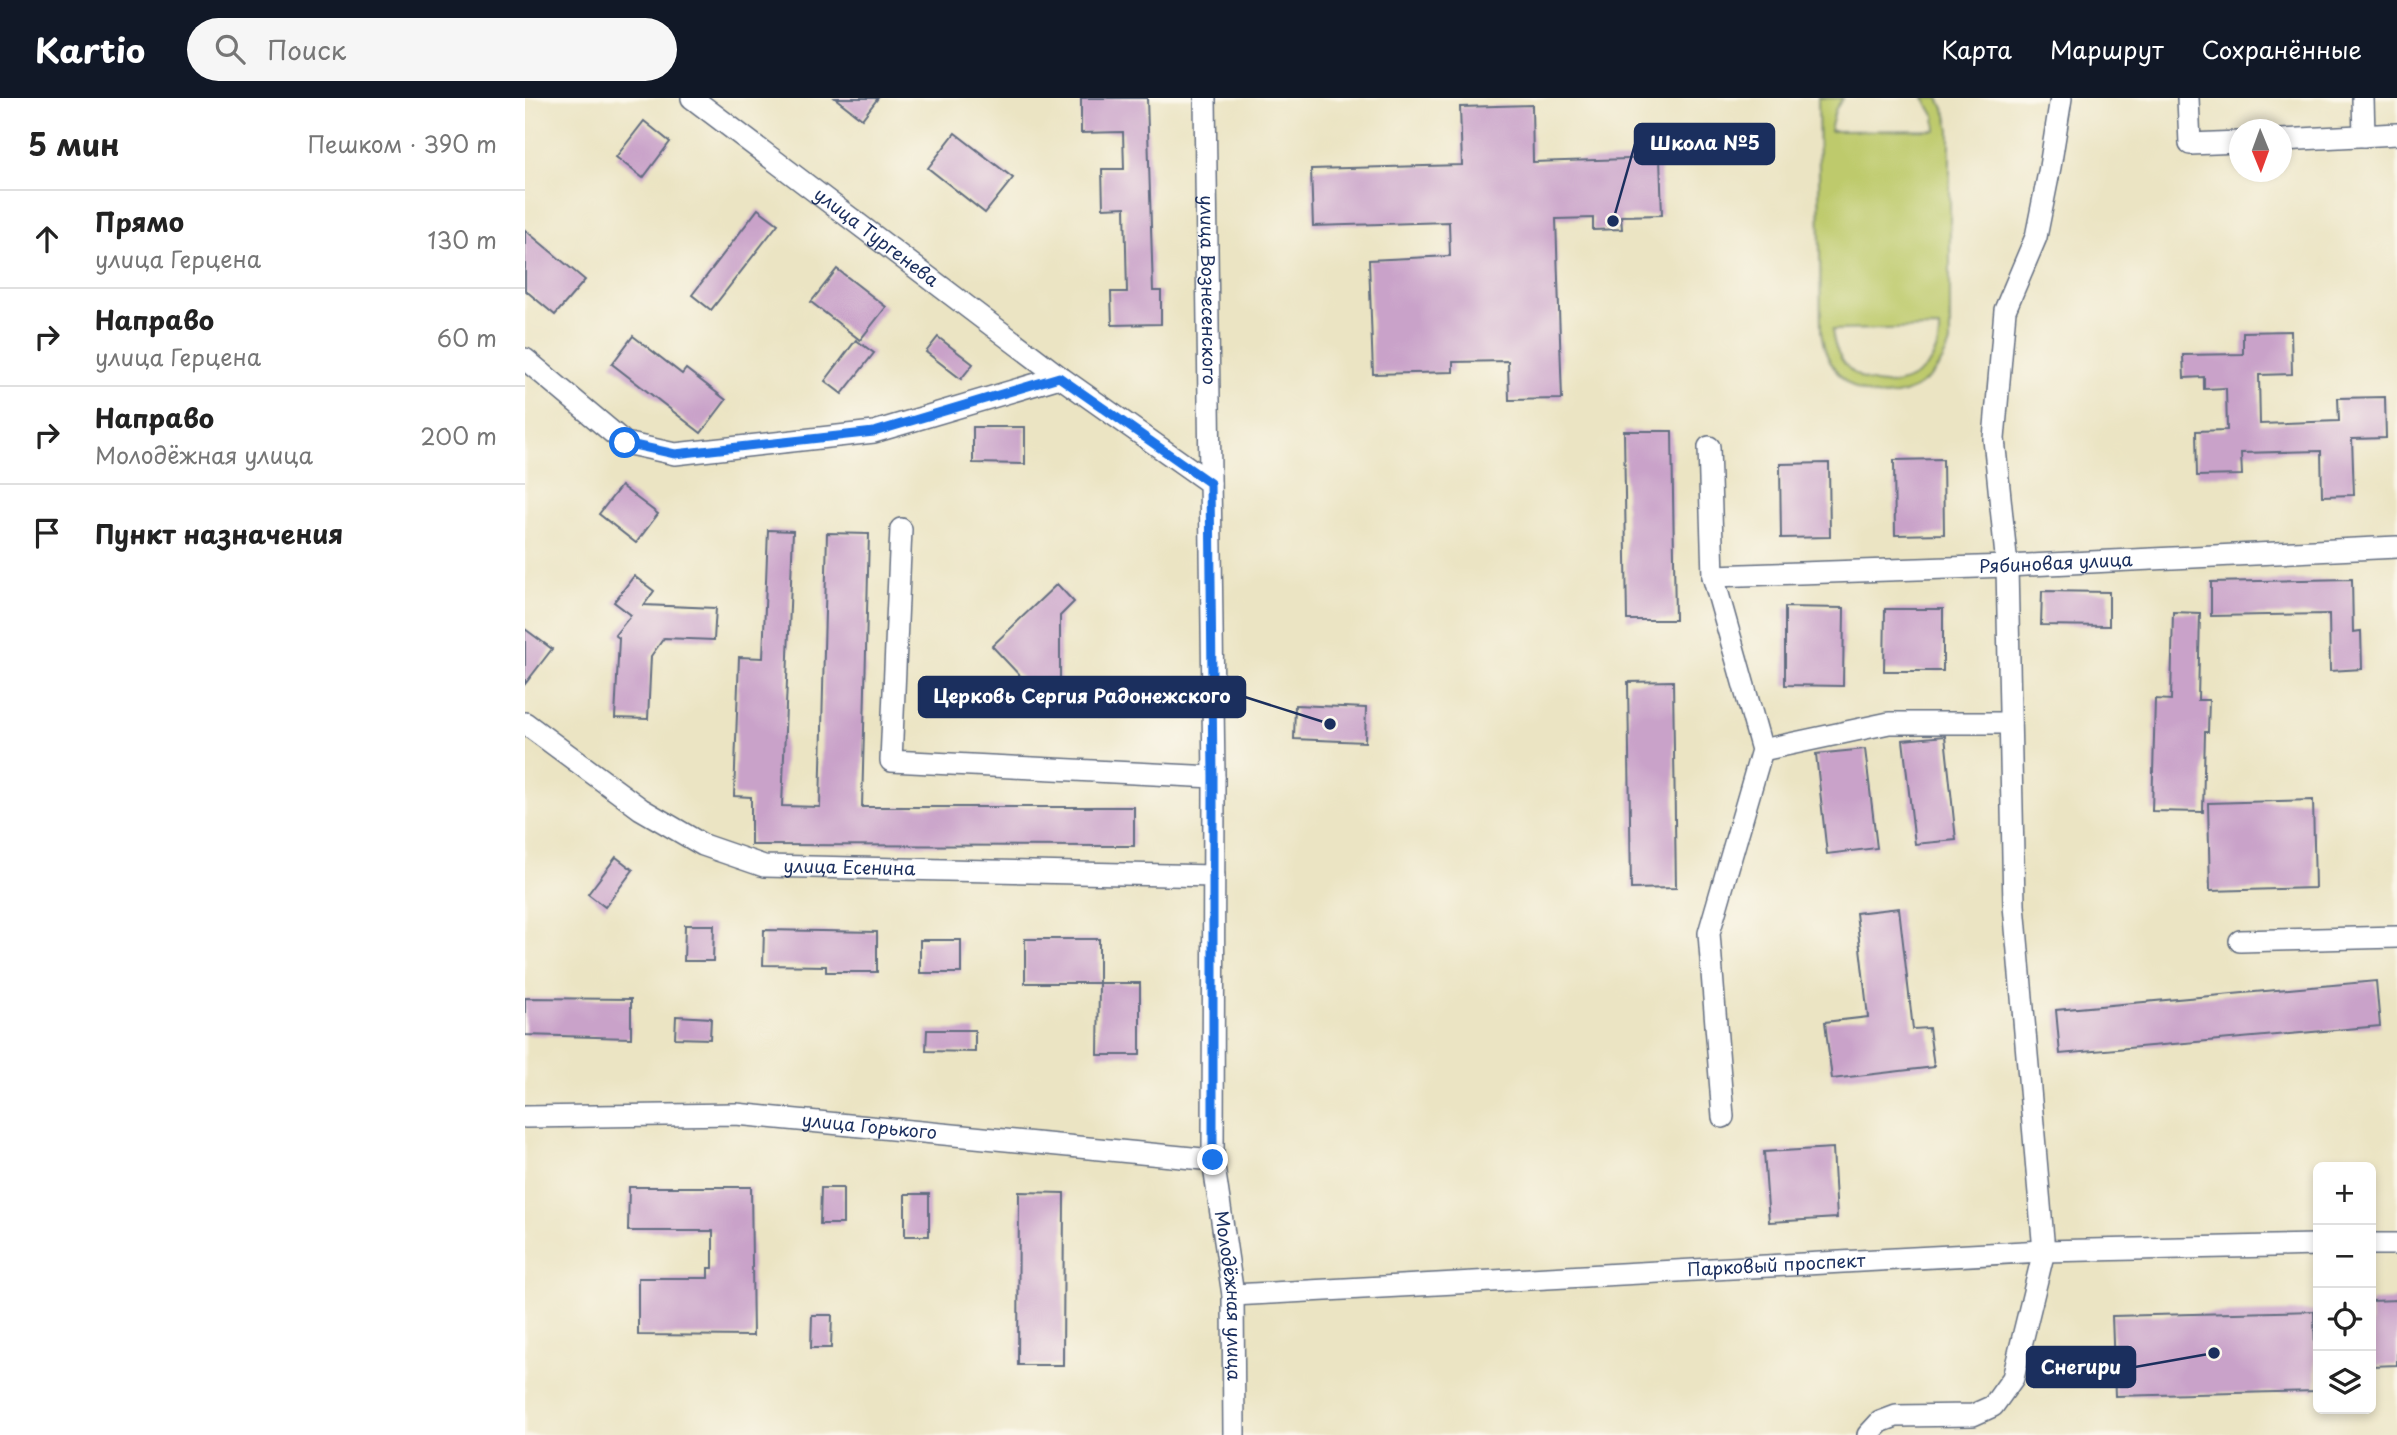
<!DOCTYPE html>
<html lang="ru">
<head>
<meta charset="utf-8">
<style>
	:root { --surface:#fff; --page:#f6f6f6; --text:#222; --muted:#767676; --line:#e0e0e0; --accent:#111827 }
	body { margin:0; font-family:"Playpen Sans",sans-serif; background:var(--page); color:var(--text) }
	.controls { position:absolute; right:21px; bottom:21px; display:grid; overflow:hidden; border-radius:10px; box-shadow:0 4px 10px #0003 }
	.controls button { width:63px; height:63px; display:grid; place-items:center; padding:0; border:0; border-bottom:2px solid var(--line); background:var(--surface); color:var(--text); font:35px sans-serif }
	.compass { position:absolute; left:1704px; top:21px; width:63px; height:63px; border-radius:50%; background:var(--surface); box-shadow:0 4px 10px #0003; rotate:179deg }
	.stop { position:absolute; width:21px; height:21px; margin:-16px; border:5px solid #1a73e8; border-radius:50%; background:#fff }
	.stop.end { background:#1a73e8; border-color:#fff; box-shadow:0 2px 7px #0008 }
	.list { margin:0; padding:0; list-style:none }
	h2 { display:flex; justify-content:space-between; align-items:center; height:91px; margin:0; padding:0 28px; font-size:30px }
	h2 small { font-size:23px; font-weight:400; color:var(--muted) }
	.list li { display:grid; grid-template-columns:46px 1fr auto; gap:21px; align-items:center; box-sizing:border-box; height:98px; padding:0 28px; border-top:2px solid var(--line) }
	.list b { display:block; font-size:26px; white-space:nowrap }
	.list p { margin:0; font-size:23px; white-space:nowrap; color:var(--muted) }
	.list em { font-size:23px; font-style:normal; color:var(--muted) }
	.icon { flex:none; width:38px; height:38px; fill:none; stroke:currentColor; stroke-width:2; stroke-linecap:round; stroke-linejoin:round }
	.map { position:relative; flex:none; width:1872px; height:1337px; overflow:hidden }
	header { display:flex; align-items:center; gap:42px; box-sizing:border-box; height:98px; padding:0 35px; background:var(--accent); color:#fff }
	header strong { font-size:33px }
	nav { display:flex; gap:38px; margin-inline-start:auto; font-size:24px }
	.search { width:490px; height:63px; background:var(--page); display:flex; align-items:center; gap:18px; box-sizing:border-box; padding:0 24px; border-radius:38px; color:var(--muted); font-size:26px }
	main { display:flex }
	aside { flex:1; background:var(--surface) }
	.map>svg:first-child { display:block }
	.green { fill:#beca6c; stroke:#6c7c65; stroke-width:2; fill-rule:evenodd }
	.building { fill:#c9a2c9 }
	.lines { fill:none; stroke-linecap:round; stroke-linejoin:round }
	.minor-casing { stroke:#646e81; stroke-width:24 }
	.minor { stroke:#fff; stroke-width:21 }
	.route { stroke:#1a73e8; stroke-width:9 }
	.labels { text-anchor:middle; stroke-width:7; stroke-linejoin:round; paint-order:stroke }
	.street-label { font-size:18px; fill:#1b2f5e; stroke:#fbf7ec }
	.leader { fill:none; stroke:#1b2f5e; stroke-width:2.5 }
	.callout-dot { fill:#1b2f5e; stroke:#fbf7ec; stroke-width:2.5 }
	.callout { fill:#1b2f5e; stroke:#1b2f5e; stroke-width:2.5 }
	.callout-label { font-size:19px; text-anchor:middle; font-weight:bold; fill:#fff }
</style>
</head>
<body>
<header>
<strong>Kartio</strong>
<div class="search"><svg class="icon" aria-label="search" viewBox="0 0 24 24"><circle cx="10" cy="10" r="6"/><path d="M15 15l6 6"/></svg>Поиск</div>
<nav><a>Карта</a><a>Маршрут</a><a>Сохранённые</a></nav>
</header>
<main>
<aside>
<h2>5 мин<small>Пешком · 390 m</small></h2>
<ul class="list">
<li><svg class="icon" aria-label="ahead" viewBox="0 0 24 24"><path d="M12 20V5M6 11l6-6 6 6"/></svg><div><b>Прямо</b><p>улица Герцена</p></div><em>130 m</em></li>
<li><svg class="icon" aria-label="right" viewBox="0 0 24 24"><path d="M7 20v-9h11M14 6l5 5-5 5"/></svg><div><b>Направо</b><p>улица Герцена</p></div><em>60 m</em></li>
<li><svg class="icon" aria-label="right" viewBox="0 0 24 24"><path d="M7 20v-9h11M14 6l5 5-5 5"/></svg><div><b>Направо</b><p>Молодёжная улица</p></div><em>200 m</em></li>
<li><svg class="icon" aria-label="arrive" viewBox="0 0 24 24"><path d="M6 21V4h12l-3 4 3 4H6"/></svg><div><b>Пункт назначения</b></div></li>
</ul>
</aside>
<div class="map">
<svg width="1872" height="1337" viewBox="0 0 1872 1337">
	<rect width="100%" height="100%" fill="#fbf7ec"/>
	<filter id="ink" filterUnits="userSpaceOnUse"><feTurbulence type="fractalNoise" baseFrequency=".0143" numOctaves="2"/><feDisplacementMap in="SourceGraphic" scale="14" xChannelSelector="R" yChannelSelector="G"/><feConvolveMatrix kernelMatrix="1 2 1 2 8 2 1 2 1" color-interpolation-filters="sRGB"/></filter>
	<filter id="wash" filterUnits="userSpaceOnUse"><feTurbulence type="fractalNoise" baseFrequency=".00686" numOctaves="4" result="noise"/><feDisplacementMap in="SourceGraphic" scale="28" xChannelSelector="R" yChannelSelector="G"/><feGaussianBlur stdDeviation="1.57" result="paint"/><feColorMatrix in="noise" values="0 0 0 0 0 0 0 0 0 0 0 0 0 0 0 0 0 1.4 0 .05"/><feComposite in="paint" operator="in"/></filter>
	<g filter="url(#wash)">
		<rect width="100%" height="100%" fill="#ebe4c3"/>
		<path class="green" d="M1293,0H1318L1310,12L1305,33L1411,32L1410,19L1399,0H1414L1422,17L1425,32V245C1400,321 1307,313 1296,234ZM1414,230C1417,299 1316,310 1307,232Z"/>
		<g id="blocks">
			<g class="building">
				<polygon points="310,0 353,0 337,21"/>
				<polygon points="556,0 622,0 628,193 636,193 636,226 587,227 586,194 602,194 600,109 578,110 577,71 599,71 598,34 556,35"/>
				<polygon points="1007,7 1008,64 1135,60 1137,117 1096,118 1097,131 1068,132 1068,120 1031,121 1037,301 984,302 983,263 928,264 928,274 848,276 844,162 925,158 924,124 788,128 786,71 937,67 935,9"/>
				<polygon points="119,23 145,44 118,80 91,59"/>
				<polygon points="430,35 488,80 460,115 403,70"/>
				<polygon points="233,111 253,126 186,212 167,197"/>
				<polygon points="0,132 60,182 30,217 0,192"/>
				<polygon points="312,171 361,209 335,242 286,204"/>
				<polygon points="1766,233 1767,276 1734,277 1735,326 1814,323 1813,300 1860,299 1861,340 1827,341 1829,397 1797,398 1796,353 1716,355 1717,377 1672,378 1671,333 1702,332 1701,290 1679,291 1679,279 1659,280 1658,257 1718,256 1718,234"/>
				<polygon points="108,238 157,276 161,271 201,302 176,335 87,266"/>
				<polygon points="413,239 448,266 436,281 401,254"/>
				<polygon points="331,242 349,255 317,296 300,283"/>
				<polygon points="448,329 500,329 500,366 448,365"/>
				<polygon points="1099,333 1147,333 1150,522 1102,522"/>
				<polygon points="1418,361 1419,436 1370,437 1369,362"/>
				<polygon points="1304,365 1305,439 1256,440 1255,366"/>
				<polygon points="96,388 133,416 111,445 74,416"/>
				<polygon points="243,432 268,433 257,708 295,709 302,435 344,436 337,709 609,709 609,748 226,747 226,699 209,698 214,559 238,560"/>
				<polygon points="109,478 129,493 119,507 191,510 189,542 139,540 126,558 123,621 90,620 94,540 90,537 106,517 89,504"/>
				<polygon points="1827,481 1828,534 1836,533 1837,571 1805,573 1804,516 1686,518 1686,484"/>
				<polygon points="532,486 549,504 535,518 535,582 547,595 528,613 467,548"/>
				<polygon points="1517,493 1584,494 1584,528 1516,527"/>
				<polygon points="1260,509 1319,510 1318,588 1260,587"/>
				<polygon points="1360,511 1418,511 1418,573 1359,573"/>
				<polygon points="1648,514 1675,515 1673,602 1684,602 1683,634 1680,634 1678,714 1627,713 1630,601 1646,602"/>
				<polygon points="0,531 27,551 0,586"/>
				<polygon points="1148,583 1151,790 1106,791 1103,584"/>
				<polygon points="770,607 841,610 840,644 769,641"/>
				<polygon points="1420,638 1431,742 1390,746 1378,642"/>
				<polygon points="1340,651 1352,750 1302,756 1291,656"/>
				<polygon points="1788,702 1790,790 1685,793 1683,705"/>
				<polygon points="91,759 108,772 80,809 63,796"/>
				<polygon points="1374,810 1388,931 1404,930 1409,969 1307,981 1300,924 1343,919 1331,815"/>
				<polygon points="160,827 189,827 188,863 159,863"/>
				<polygon points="239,832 352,834 352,874 301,874 301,868 238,867"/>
				<rect x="500" y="841" width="74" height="44"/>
				<rect x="395" y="842" width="41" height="33"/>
				<polygon points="1851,883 1855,928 1535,956 1531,912"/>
				<polygon points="574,885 615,885 615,957 573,957"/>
				<polygon points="0,900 106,901 106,940 0,937"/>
				<polygon points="151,918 186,920 185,941 150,940"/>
				<polygon points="402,932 450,932 450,954 401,953"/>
				<polygon points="1308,1050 1312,1120 1244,1124 1239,1054"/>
				<polygon points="104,1089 226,1089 228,1238 113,1237 113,1180 183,1180 183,1170 188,1170 188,1133 103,1133"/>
				<polygon points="296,1090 318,1090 318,1126 295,1126"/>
				<polygon points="494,1094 539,1095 538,1267 493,1267"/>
				<rect x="380" y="1096" width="24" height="42"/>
				<polygon points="1872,1202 1872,1267 1846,1268 1846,1203"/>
				<polygon points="1789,1213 1791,1293 1590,1298 1587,1218"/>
				<polygon points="287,1217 307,1217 306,1250 286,1250"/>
			</g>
		</g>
	</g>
	<g filter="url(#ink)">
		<use href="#blocks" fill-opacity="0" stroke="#646e81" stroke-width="2"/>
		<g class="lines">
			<defs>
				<g id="minor">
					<path id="s1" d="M167,0L535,279"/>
					<path id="s2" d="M680,0L689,679L688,1062L708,1197L709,1337"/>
					<polyline points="1663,0 1665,46 1714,44"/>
					<polyline points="1838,0 1839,38"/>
					<polyline points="1756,42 1872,36"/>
					<polyline points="0,261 100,345 150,356 349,334 535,279 685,385"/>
					<polyline points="1184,349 1188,478 1237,652 1184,835 1198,1019"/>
					<polyline points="376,431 366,663 689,679"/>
					<path id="s3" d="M1188,478L1482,468L1872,449"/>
					<path id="s4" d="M0,625L116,711L178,747L239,768L689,778"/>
					<polyline points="1237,652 1364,625 1485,625"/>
					<polyline points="1715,843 1872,839"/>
					<path id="s5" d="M0,1019L211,1016L688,1062"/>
					<polyline points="1846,1146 1872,1146"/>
					<path id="s6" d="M708,1197L1519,1153L1793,1147"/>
					<polyline points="1343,1337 1355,1324 1371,1318 1448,1317 1468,1308 1488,1280 1519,1153 1489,807 1482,468 1469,341 1480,212 1511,139 1525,69 1536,0"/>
				</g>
			</defs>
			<use href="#minor" class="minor-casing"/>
			<use href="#minor" class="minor"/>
		</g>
	</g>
	<g class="lines" filter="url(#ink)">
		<polyline class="route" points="100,345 150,356 349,334 534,279 685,385 688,679 688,1062"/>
	</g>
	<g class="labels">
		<g class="street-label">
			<text dy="6" stroke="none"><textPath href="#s1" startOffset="231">улица Тургенева</textPath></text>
			<text dy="6" stroke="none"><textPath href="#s2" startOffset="192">улица Вознесенского</textPath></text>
			<text dy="6" stroke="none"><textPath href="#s3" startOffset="343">Рябиновая улица</textPath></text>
			<text dy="6" stroke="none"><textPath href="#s4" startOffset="366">улица Есенина</textPath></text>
			<text dy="6" stroke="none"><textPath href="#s5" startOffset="345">улица Горького</textPath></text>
			<text dy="6" stroke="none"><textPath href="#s6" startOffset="544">Парковый проспект</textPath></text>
			<text dy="6" stroke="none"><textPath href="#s2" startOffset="1199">Молодёжная улица</textPath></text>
		</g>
	</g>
	<path class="leader" d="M1088 123L1110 46M805 626L720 599M1689 1255L1610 1269"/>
	<g class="callout-dot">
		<circle cx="1088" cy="123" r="7"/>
		<circle cx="805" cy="626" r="7"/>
		<circle cx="1689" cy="1255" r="7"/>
	</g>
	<g class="callout">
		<rect x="1110" y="26" width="139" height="40" rx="7"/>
		<rect x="394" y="579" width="326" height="40" rx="7"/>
		<rect x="1502" y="1249" width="108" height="40" rx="7"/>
	</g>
	<g class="callout-label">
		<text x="1180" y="52">Школа №5</text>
		<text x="557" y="605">Церковь Сергия Радонежского</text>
		<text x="1556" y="1276">Снегири</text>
	</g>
</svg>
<div class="controls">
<button>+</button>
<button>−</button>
<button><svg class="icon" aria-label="locate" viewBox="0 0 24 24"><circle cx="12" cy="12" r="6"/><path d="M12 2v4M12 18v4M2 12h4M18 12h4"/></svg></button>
<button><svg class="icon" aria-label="layers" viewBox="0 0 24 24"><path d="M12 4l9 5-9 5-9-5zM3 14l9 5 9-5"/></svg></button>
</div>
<svg class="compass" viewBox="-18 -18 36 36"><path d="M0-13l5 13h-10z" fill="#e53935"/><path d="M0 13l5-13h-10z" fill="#767676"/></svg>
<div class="stop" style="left:100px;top:345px"></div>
<div class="stop end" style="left:688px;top:1062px"></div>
</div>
</main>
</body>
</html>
